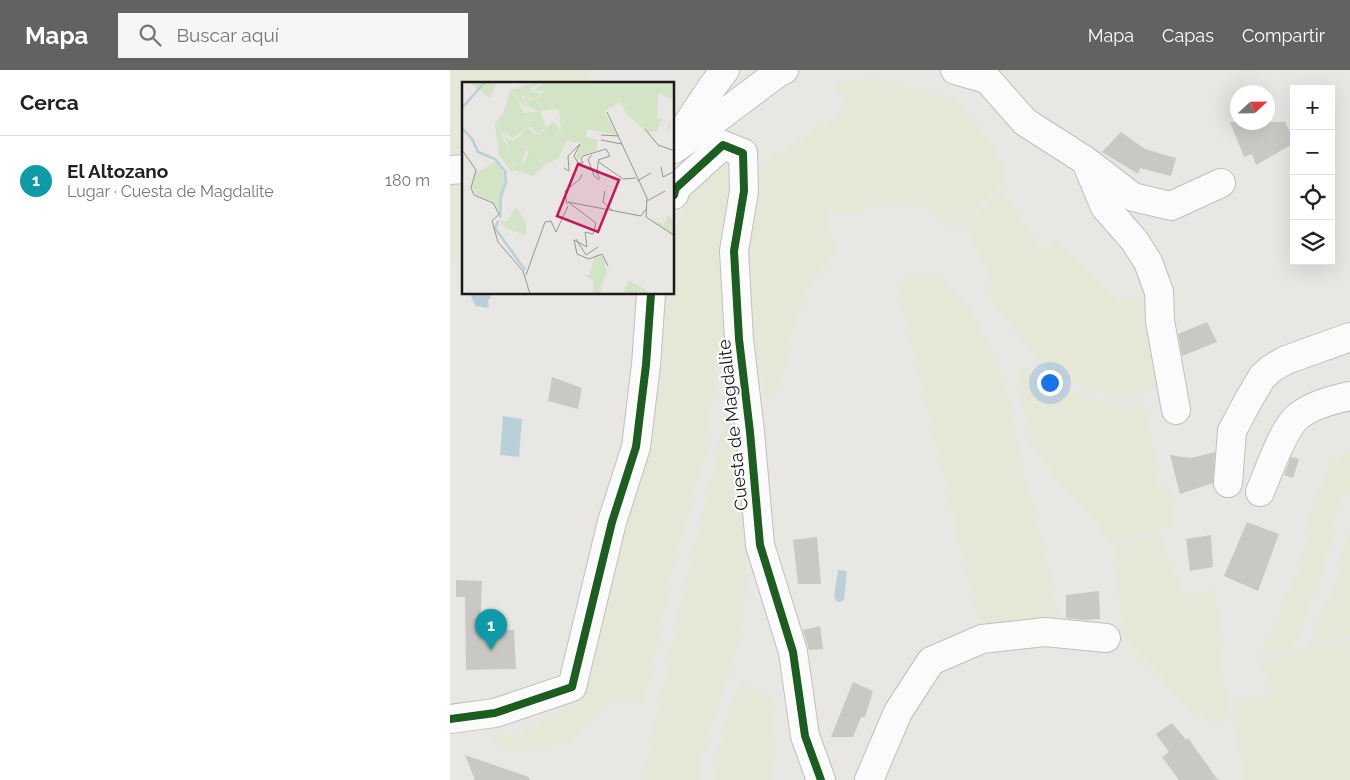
<!DOCTYPE html>
<html lang="es">
<head>
<meta charset="utf-8">
<style>
	:root { --surface:#fff; --page:#f6f6f6; --text:#222; --muted:#767676; --line:#e0e0e0; --accent:#626260 }
	body { margin:0; font-family:Raleway,sans-serif; background:var(--page); color:var(--text) }
	.controls { position:absolute; right:15px; top:15px; display:grid; overflow:hidden; border-radius:0px; box-shadow:0 5px 20px #0002 }
	.controls button { width:45px; height:45px; display:grid; place-items:center; padding:0; border:0; border-bottom:1px solid var(--line); background:var(--surface); color:var(--text); font:25px sans-serif }
	.compass { position:absolute; left:780px; top:15px; width:45px; height:45px; border-radius:50%; background:var(--surface); box-shadow:0 5px 20px #0002; rotate:68deg }
	.you { position:absolute; left:599px; top:312px; width:18px; height:18px; margin:-12px; border:4px solid #fff; border-radius:50%; background:#1a73e8; box-shadow:0 0 0 8px #1a73e833 }
	.badge { display:grid; place-items:center; width:32px; height:32px; border-radius:50%; background:var(--accent); color:#fff; font-size:16px; font-weight:700 }
	.pin { position:absolute; translate:-50% -41px; filter:drop-shadow(0 1px 2px #0008) }
	.pin::after { content:''; position:absolute; top:26px; width:18px; height:15px; background:inherit; clip-path:polygon(0 0,100% 0,50% 100%) }
	.list { margin:0; padding:0; list-style:none }
	h2 { display:flex; justify-content:space-between; align-items:center; height:65px; margin:0; padding:0 20px; font-size:21px }
	h2 small { font-size:16px; font-weight:400; color:var(--muted) }
	.list li { display:grid; grid-template-columns:32px 1fr auto; gap:15px; align-items:center; box-sizing:border-box; height:90px; padding:0 20px; border-top:1px solid var(--line) }
	.list b { display:block; font-size:19px; white-space:nowrap }
	.list p { margin:0; font-size:16px; white-space:nowrap; color:var(--muted) }
	.list em { font-size:16px; font-style:normal; color:var(--muted) }
	.icon { flex:none; width:28px; height:28px; fill:none; stroke:currentColor; stroke-width:2; stroke-linecap:round; stroke-linejoin:round }
	.map { position:relative; flex:none; width:900px; height:710px; overflow:hidden }
	header { display:flex; align-items:center; gap:30px; box-sizing:border-box; height:70px; padding:0 25px; background:var(--accent); color:#fff }
	header strong { font-size:24px }
	nav { display:flex; gap:28px; margin-inline-start:auto; font-size:18px }
	.search { width:350px; height:45px; background:var(--page); display:flex; align-items:center; gap:12px; box-sizing:border-box; padding:0 18px; border-radius:0px; color:var(--muted); font-size:19px }
	main { display:flex }
	aside { flex:1; background:var(--surface) }
	.map>svg:first-child { display:block }
	.farmland { fill:#e6e8d7 }
	.water { fill:#bad0d8 }
	.building { fill:#cac8c4 }
	.lines { fill:none; stroke-linecap:round; stroke-linejoin:round }
	.minor-casing { stroke:#c0bfbd; stroke-width:30 }
	.minor { stroke:#fcfbfb; stroke-width:28 }
	.cycleway-casing { stroke:#fff; stroke-width:11 }
	.cycleway { stroke:#1b5e20; stroke-width:8 }
	.labels { text-anchor:middle; stroke-width:4; stroke-linejoin:round; paint-order:stroke }
	.street-label { font-size:18px; fill:#1a1a1a; stroke:#fff }
	.inset-river { fill:none; stroke:#bad0d8; stroke-width:2.5 }
	.inset-road { fill:none; stroke:#969593; stroke-width:1 }
	.view { fill:#c2185b; fill-opacity:0.15; stroke:#c2185b; stroke-width:2.5 }
	.inset-edge { fill:none; stroke:#1a1a1a; stroke-width:2.5 }
</style>
</head>
<body>
<header>
<strong>Mapa</strong>
<div class="search"><svg class="icon" aria-label="search" viewBox="0 0 24 24"><circle cx="10" cy="10" r="6"/><path d="M15 15l6 6"/></svg>Buscar aquí</div>
<nav><a>Mapa</a><a>Capas</a><a>Compartir</a></nav>
</header>
<main>
<aside>
<h2>Cerca<small></small></h2>
<ul class="list">
<li><span class="badge" style="background:#0f9aa8">1</span><div><b>El Altozano</b><p>Lugar · Cuesta de Magdalite</p></div><em>180 m</em></li>
</ul>
</aside>
<div class="map">
<svg width="900" height="710" viewBox="0 0 900 710">
	<rect width="100%" height="100%" fill="#e9e7e3"/>
	<g class="farmland">
		<polygon points="0,0 138,0 145,14 14,14 14,88 0,88"/>
		<polygon points="425,8 465,20 505,28 540,71 559,107 553,116 516,145 502,158 485,141 454,131 431,132 411,142 378,143 385,186 360,213 341,265 330,322 315,329 302,263 294,188 306,106 327,84 398,39 384,14"/>
		<polygon points="271,88 277,91 278,124 278,270 265,307 257,378 223,497 195,631 168,633 158,630 123,669 87,680 62,681 42,672 50,662 62,667 131,630 211,224 224,224 224,164 230,146 252,104"/>
		<polygon points="0,111 14,112 14,184 0,194"/>
		<polygon points="553,122 592,180 606,169 652,213 667,231 703,227 715,315 696,323 673,324 652,323 628,315 594,297 554,247 536,221 543,212 512,152"/>
		<polygon points="470,204 491,207 521,238 554,310 565,353 570,395 586,442 609,548 585,549 530,557 446,212"/>
		<polygon points="574,298 591,306 625,325 667,335 698,337 708,414 720,417 725,453 661,475 646,453 627,433 605,407 579,371 577,352 571,331 571,318 565,305"/>
		<polygon points="280,322 285,331 298,449 294,552 282,598 265,643 252,690 251,710 193,710 231,532 268,377"/>
		<polygon points="900,381 900,420 894,427 887,444 875,495 843,578 809,585 831,540 848,500 857,469 860,444 879,396 894,383"/>
		<polygon points="900,454 900,566 857,576 884,519"/>
		<polygon points="710,465 734,525 765,520 778,651 761,652 745,642 679,574 671,550 667,500 663,479"/>
		<polygon points="900,571 900,710 793,710 787,666 786,632 819,625 817,608 806,592"/>
		<polygon points="293,613 326,629 320,710 264,710 266,688 279,641"/>
	</g>
	<g class="water">
		<polygon points="20,224 39,224 41,228 38,230 39,236 36,238 29,236 26,237"/>
		<polygon points="53,346 72,349 69,387 50,385"/>
		<polygon points="388,500 397,501 394,530 390,532 386,531 384,526"/>
	</g>
	<g class="building">
		<polygon points="780,52 835,52 844,70 844,73 806,95 802,84 794,87"/>
		<polygon points="671,62 695,79 726,88 721,106 690,98 688,104 652,82"/>
		<polygon points="757,252 767,272 732,286 728,264"/>
		<polygon points="102,307 132,318 128,339 98,331"/>
		<polygon points="765,382 763,413 730,424 720,385 741,388"/>
		<polygon points="841,387 849,389 843,408 834,405"/>
		<polygon points="797,452 829,464 808,521 774,506"/>
		<polygon points="761,465 763,497 740,501 736,469"/>
		<polygon points="367,467 371,514 348,514 343,470"/>
		<polygon points="6,510 32,511 30,560 64,560 66,599 16,600 15,527 6,527"/>
		<polygon points="649,521 650,549 633,550 616,548 616,525"/>
		<polygon points="370,556 373,579 359,580 353,560"/>
		<polygon points="403,612 423,621 415,647 411,647 403,667 381,667"/>
		<polygon points="722,653 736,670 738,668 768,710 729,710 712,687 719,682 706,664"/>
		<polygon points="15,685 79,707 79,710 25,710"/>
	</g>
	<g class="lines">
		<defs>
			<g id="minor">
				<polyline points="505,0 537,9 575,52 636,91 683,127 721,136 771,113"/>
				<polyline points="226,71 262,17 275,0"/>
				<polyline points="224,79 257,56 329,2 334,0"/>
				<polyline points="636,92 655,137 684,170 698,192 709,222 710,251 726,340"/>
				<polyline points="0,100 14,99"/>
				<polyline points="224,125 226,118 273,75 293,83 294,121 284,181 289,269 300,362 310,475 343,582 355,666 371,710"/>
				<polyline points="778,413 782,361 798,331 812,307 822,298 836,290 900,267"/>
				<path d="M810,422C818,403 832,362 846,348C861,335 882,330 900,326"/>
				<polyline points="0,649 45,643 122,617 162,452 186,377 196,295 201,224"/>
				<polyline points="419,710 448,642 481,591 532,569 595,562 656,568"/>
			</g>
		</defs>
		<use href="#minor" class="minor-casing"/>
		<use href="#minor" class="minor"/>
		<defs>
			<g id="cycleway">
				<polyline points="224,125 226,118 273,75 293,83 294,121 284,181 289,269 300,362 310,475 343,582 355,666 371,710"/>
				<polyline points="0,649 45,643 122,617 162,452 186,377 196,295 201,224"/>
			</g>
		</defs>
		<use href="#cycleway" class="cycleway-casing"/>
		<use href="#cycleway" class="cycleway"/>
	</g>
	<g class="labels">
		<g class="street-label">
			<text transform="translate(283 355) rotate(-96)" y="6">Cuesta de Magdalite</text>
		</g>
	</g>
	<g transform="translate(12 12)">
		<rect width="212" height="212" fill="#e9e7e3"/>
		<path d="M7,0H35L28,16ZM75,0H80L69,7L71,10L79,11L75,15L71,17L59,13L64,25L71,28L62,25L56,18L62,31L79,29L84,46L76,52L69,45H66L51,56L38,48L42,59L48,67L40,49L47,58H52L66,46L73,52L77,53L91,40L99,49L97,27L76,29L66,25L62,17V15L70,18L77,15L82,9H71L82,0H212V19L197,11L196,14L195,35L209,42L204,53L207,42L199,38L195,49L186,51L165,32L158,20L142,29L155,53L125,47L124,55L135,58V65L134,69L120,73L116,79L119,82L113,78L118,61L104,59L96,77L85,81L71,94L53,88L49,91L55,81L61,82L67,70L64,68L60,81H54L49,89L37,73L33,42L42,30L48,8ZM0,66L17,90L34,79L41,90L43,97L37,130L31,120L13,112L9,102L15,88ZM54,125L64,141V153L44,147L37,138L45,139ZM206,133L212,138V153L191,139L202,142ZM137,173L141,174L145,192L139,203L140,212H131V198L122,193H127L132,176ZM167,199L183,207L186,212H160Z" fill="#d3e3c5"/>
		<path class="inset-river" d="M0,26L23,0M0,46L10,57L16,70L33,77L43,89L44,100L39,114L38,136M36,139L33,146L63,188"/>
		<path class="inset-road" d="M145,30L185,116L184,135L213,154M183,47L196,63L213,69M139,53L157,54M139,58L160,62M0,68L14,88L9,106L12,113L31,121L37,132L30,139L36,160L61,189L68,212M130,73L126,77L132,94L137,98M136,80L135,92L138,97M199,85L201,95L213,89M102,86L107,89L106,74L118,62L112,74L116,81H121L119,77L121,74L144,67L148,74L136,78L138,81L161,97L174,96M175,99L189,91M143,109L141,120L150,128M185,119L203,109M105,122L103,109L118,97L120,92M114,157L124,173L136,165M146,184L140,172L127,177L115,172L112,158L125,165L123,150L131,152L134,141L106,120L179,134L184,127M64,193L83,140L89,139L94,150L106,124"/>
		<path class="view" d="M116,82L157,98L136,150L95,134Z"/>
		<rect width="212" height="212" class="inset-edge"/>
	</g>
</svg>
<div class="controls">
<button>+</button>
<button>−</button>
<button><svg class="icon" aria-label="locate" viewBox="0 0 24 24"><circle cx="12" cy="12" r="6"/><path d="M12 2v4M12 18v4M2 12h4M18 12h4"/></svg></button>
<button><svg class="icon" aria-label="layers" viewBox="0 0 24 24"><path d="M12 4l9 5-9 5-9-5zM3 14l9 5 9-5"/></svg></button>
</div>
<svg class="compass" viewBox="-18 -18 36 36"><path d="M0-13l5 13h-10z" fill="#e53935"/><path d="M0 13l5-13h-10z" fill="#767676"/></svg>
<div class="you"></div>
<div class="pin badge" style="left:41px;top:580px;background:#0f9aa8">1</div>
</div>
</main>
</body>
</html>
